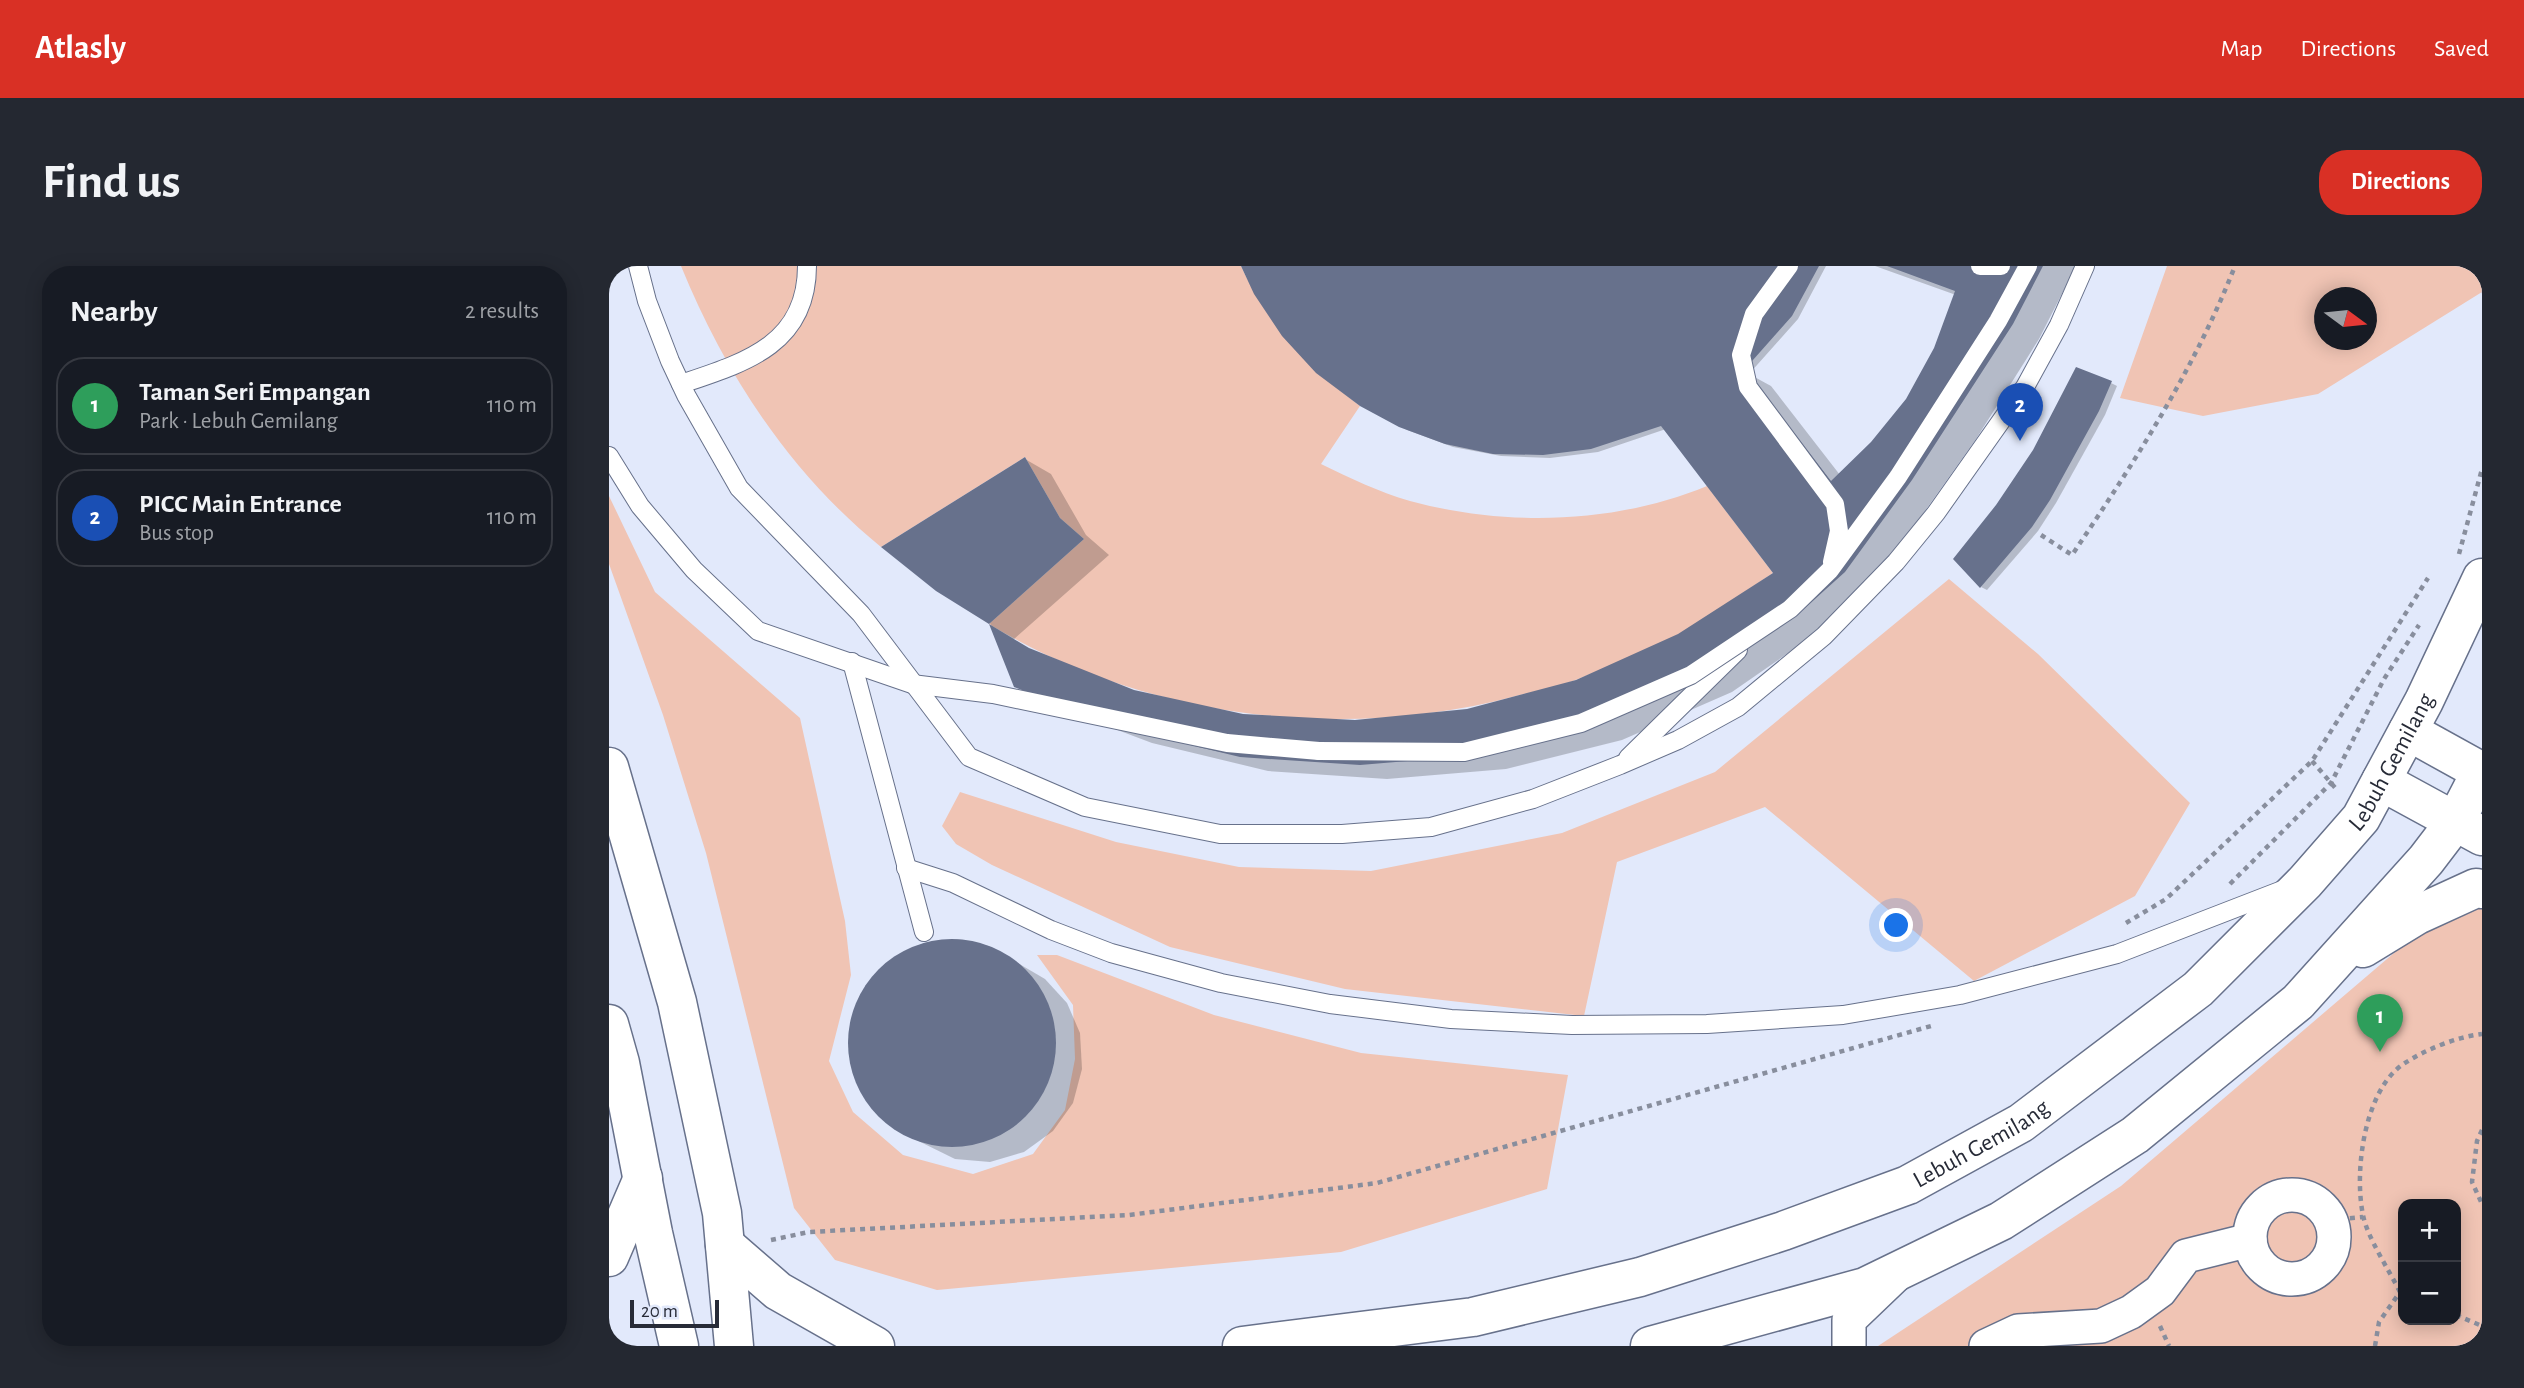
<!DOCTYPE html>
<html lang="en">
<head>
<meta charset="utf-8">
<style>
	:root { --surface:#171b24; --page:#242831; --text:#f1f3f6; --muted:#9ea1a6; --line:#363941; --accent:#d93025 }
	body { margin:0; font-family:"Alegreya Sans",sans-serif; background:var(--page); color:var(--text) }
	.controls { position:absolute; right:21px; bottom:21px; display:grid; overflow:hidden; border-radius:14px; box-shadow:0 4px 18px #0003 }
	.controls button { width:63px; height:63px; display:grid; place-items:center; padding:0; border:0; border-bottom:2px solid var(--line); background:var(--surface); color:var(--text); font:35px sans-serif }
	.compass { position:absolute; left:1705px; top:21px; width:63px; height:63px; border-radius:50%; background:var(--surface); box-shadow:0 4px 18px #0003; rotate:105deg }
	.scale { position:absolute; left:21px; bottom:18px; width:89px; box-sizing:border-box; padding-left:7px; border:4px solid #272b37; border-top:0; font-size:19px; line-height:24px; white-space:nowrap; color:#272b37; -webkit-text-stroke:5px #e2e9fb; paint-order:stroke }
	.you { position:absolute; left:1288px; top:660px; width:24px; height:24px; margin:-18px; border:5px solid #fff; border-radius:50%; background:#1a73e8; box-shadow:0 0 0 10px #1a73e833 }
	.badge { display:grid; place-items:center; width:46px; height:46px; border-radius:50%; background:var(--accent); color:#fff; font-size:23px; font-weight:700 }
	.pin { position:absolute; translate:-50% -58px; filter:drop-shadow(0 2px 4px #0008) }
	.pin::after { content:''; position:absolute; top:37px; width:24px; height:21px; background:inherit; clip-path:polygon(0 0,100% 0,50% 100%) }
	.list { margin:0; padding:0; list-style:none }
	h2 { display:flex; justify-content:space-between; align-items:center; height:91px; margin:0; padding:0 28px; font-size:30px }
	h2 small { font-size:23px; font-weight:400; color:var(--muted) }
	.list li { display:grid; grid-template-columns:46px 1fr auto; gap:21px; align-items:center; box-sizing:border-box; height:98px; margin:0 14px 14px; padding:0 14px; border:2px solid var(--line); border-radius:28px }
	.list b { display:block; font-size:26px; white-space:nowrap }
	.list p { margin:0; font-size:23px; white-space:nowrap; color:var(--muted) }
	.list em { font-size:23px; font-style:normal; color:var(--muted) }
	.map { position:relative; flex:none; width:1873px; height:1080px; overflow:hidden; border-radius:28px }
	header { display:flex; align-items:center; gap:42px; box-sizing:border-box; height:98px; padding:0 35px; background:var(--accent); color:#fff }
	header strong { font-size:33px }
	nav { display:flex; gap:38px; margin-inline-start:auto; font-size:24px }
	.intro { display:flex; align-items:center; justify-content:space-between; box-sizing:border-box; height:168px; padding:0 42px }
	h1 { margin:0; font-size:49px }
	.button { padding:18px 32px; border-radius:28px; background:var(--accent); color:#fff; font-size:24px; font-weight:700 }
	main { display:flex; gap:42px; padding:0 42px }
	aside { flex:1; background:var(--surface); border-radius:28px; box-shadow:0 4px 18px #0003 }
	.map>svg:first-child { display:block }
	.green { fill:#f0c4b4; fill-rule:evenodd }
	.shadow { fill:#0003 }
	.building { fill:#67718c }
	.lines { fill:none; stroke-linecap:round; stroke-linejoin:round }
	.lane-casing { stroke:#67718b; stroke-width:20 }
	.street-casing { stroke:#67718b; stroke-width:36 }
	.secondary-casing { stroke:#67718b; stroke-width:41 }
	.primary-casing { stroke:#67718b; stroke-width:41 }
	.path { stroke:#888e9d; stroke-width:4.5; stroke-dasharray:5 5; stroke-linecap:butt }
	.lane { stroke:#fff; stroke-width:18 }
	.street { stroke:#fff; stroke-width:33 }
	.secondary { stroke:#fff; stroke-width:38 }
	.primary { stroke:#fff; stroke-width:38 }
	.lane-bridge-casing { stroke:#67718b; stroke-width:20; stroke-linecap:butt }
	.lane-bridge { stroke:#fff; stroke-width:18 }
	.labels { text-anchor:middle; stroke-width:7; stroke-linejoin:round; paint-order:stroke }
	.street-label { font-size:24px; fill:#272b37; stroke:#e2e9fb }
</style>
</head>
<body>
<header>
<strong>Atlasly</strong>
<nav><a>Map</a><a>Directions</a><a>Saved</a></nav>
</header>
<div class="intro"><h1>Find us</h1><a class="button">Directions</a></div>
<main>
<aside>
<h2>Nearby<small>2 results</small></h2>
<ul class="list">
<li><span class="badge" style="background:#2e9e5b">1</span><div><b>Taman Seri Empangan</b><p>Park · Lebuh Gemilang</p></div><em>110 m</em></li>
<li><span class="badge" style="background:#1a4fb4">2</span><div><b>PICC Main Entrance</b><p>Bus stop</p></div><em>110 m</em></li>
</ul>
</aside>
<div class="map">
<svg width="1873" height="1080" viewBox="0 0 1873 1080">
	<rect width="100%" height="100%" fill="#e2e9fb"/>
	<g class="green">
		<path d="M72,0H632C661,62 697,99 751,140L712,198C741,212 770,226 801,235C897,261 1006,258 1098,220L1164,307C1133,327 1102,350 1070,368C1039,385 1002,400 969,413C949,421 927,425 907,430C731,477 536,452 380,358L475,273L451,252L416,191L272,281C181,207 116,108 72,0Z"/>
		<path d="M1558,0H1873V26L1709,128L1594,150L1511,132ZM1716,32H1758V74H1716Z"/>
		<polygon points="0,230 46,326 191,452 236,655 242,709 220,795 244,846 294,889 364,908 424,888 456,844 466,793 464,739 428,689 448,689 605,749 752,787 959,809 938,923 732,986 328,1024 226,994 185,942 97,587 54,449 0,298"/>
		<polygon points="1340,313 1429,388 1581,537 1526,630 1365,715 1156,541 1008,596 975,750 736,723 561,681 383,599 347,578 333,560 351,526 507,576 630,601 762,605 953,567 1106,506"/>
		<path d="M1873,624V1080H1269L1512,920L1826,652ZM1794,938H1847V1054H1794Z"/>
	</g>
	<g class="shadow">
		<polygon points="633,0 1217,0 1189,53 1140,108 1162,120 1231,209 1264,178 1298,134 1327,82 1347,29 1266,0 1467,0 1430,73 1367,173 1262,321 1224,356 1123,426 1013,474 897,503 778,513 659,505 543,477 434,436 407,420 381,357 416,193 442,208 477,269 500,289 404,374 422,385 524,425 634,450 746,456 858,445 967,416 1070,370 1166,307 1057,163 989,186 941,192 892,190 844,181 798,164 759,143"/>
		<polygon points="1502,117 1508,120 1496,149 1447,237 1429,265 1378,324 1372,321"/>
		<polygon points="348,673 380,680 436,713 458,737 471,767 473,803 464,837 444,865 415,886 381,896 346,893 287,864 261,840 245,809 240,776 246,743 262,714 285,692 315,677"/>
	</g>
	<g class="building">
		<polygon points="632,0 1210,0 1183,50 1136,103 1222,215 1262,176 1297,133 1325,82 1346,25 1278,0 1434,0 1404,58 1303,214 1236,306 1197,341 1096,411 870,489 751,499 631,491 515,463 405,421 380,358 327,325 272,281 416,191 451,252 475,273 380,358 420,382 525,424 634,448 746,454 858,443 967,414 1069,368 1164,307 1052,160 982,183 934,189 884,188 836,178 790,161 751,140 707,107 673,70 645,28"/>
		<polygon points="1467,101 1503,115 1490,145 1441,234 1423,261 1371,322 1344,293 1387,239 1424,184"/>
		<circle cx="343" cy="777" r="104"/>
	</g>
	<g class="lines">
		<defs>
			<g id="lane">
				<polyline points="29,0 38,35 61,95 77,129 130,222 252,348 360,491 476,541 611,568 733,568 822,561 924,533 1011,499 1069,474 1129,441 1215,370 1287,296 1327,247 1416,121 1450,59 1476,0"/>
				<polyline points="1371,0 1392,0"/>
				<path d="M72,118C135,97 198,79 198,0"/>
				<polyline points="0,190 31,240 85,304 149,365 303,418 384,428 618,477 710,485"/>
				<polyline points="243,396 315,666"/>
				<polyline points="1019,492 1129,384"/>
				<polyline points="297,602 344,617 442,664 502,687 612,717 721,738 842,753 963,759 1098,758 1234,749 1351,729 1508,688 1676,623"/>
			</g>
			<g id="street">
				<circle cx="1683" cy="971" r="42"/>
				<polyline points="1240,1080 1240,1054 1286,1010"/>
				<polyline points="1377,1080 1409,1065 1492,1060 1522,1046 1551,1025 1577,990 1641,974"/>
			</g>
			<g id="secondary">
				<polyline points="0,501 68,736 113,947 125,1080"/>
				<polyline points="0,758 11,797 44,967 70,1080"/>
			</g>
			<g id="primary">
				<polyline points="1799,465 1873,506"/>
				<polyline points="1772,515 1873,570"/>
				<polyline points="1754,682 1808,649 1867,622 1873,623"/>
				<polyline points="116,979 169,1025 266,1080"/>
				<polyline points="0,991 34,912"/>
				<path id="s1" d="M633,1080L864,1051L1031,1011L1174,965L1299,919L1412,857L1589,723L1696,616L1752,552L1815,435L1873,312"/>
				<polyline points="1041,1080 1256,1021 1392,955 1526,869 1689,736 1817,594 1846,556 1873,504"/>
			</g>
		</defs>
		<use href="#lane" class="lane-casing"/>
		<use href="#street" class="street-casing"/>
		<use href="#secondary" class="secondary-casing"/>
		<use href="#primary" class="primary-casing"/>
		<g class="path">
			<path d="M1432,269L1463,289C1525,197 1585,104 1626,0"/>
			<polyline points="1850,288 1873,203"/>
			<polyline points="1703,495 1729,525"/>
			<polyline points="1621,618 1722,517 1775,413 1810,359"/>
			<polyline points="1517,657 1557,633 1703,495 1819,312"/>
			<polyline points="1873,864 1868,875 1863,916 1873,938"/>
			<polyline points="1721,954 1754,951"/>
			<polyline points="162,974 200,966 520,949 768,917 1322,760"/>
			<path d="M1791,1026C1780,1004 1758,971 1754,949C1745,906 1755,826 1793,799C1815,784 1847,771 1873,768"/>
			<polyline points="1847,1049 1873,1060"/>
			<polyline points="1551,1060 1560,1080"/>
			<polyline points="1766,1080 1770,1056 1791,1026 1794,1027"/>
		</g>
		<use href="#lane" class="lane"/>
		<use href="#street" class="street"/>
		<use href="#secondary" class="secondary"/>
		<use href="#primary" class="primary"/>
		<defs>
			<g id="lane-bridge">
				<polyline points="1180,0 1145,48 1132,89 1139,121 1226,238 1230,265 1223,296"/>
				<polyline points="710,485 855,486 972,457 1082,409 1181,343 1221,304 1289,211 1389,55 1419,0"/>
			</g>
		</defs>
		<use href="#lane-bridge" class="lane-bridge-casing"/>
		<use href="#lane-bridge" class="lane-bridge"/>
	</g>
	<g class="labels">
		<g class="street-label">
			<text dy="8" stroke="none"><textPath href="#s1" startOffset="1339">Lebuh Gemilang</textPath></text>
			<text dy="8" stroke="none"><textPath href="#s1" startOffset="772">Lebuh Gemilang</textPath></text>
		</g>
	</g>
</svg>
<div class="controls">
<button>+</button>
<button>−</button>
</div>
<svg class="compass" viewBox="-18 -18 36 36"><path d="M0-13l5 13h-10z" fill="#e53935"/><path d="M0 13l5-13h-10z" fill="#9ea1a6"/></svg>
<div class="scale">20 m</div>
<div class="you"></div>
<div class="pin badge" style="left:1771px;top:786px;background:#2e9e5b">1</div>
<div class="pin badge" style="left:1411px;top:175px;background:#1a4fb4">2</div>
</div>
</main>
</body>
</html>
